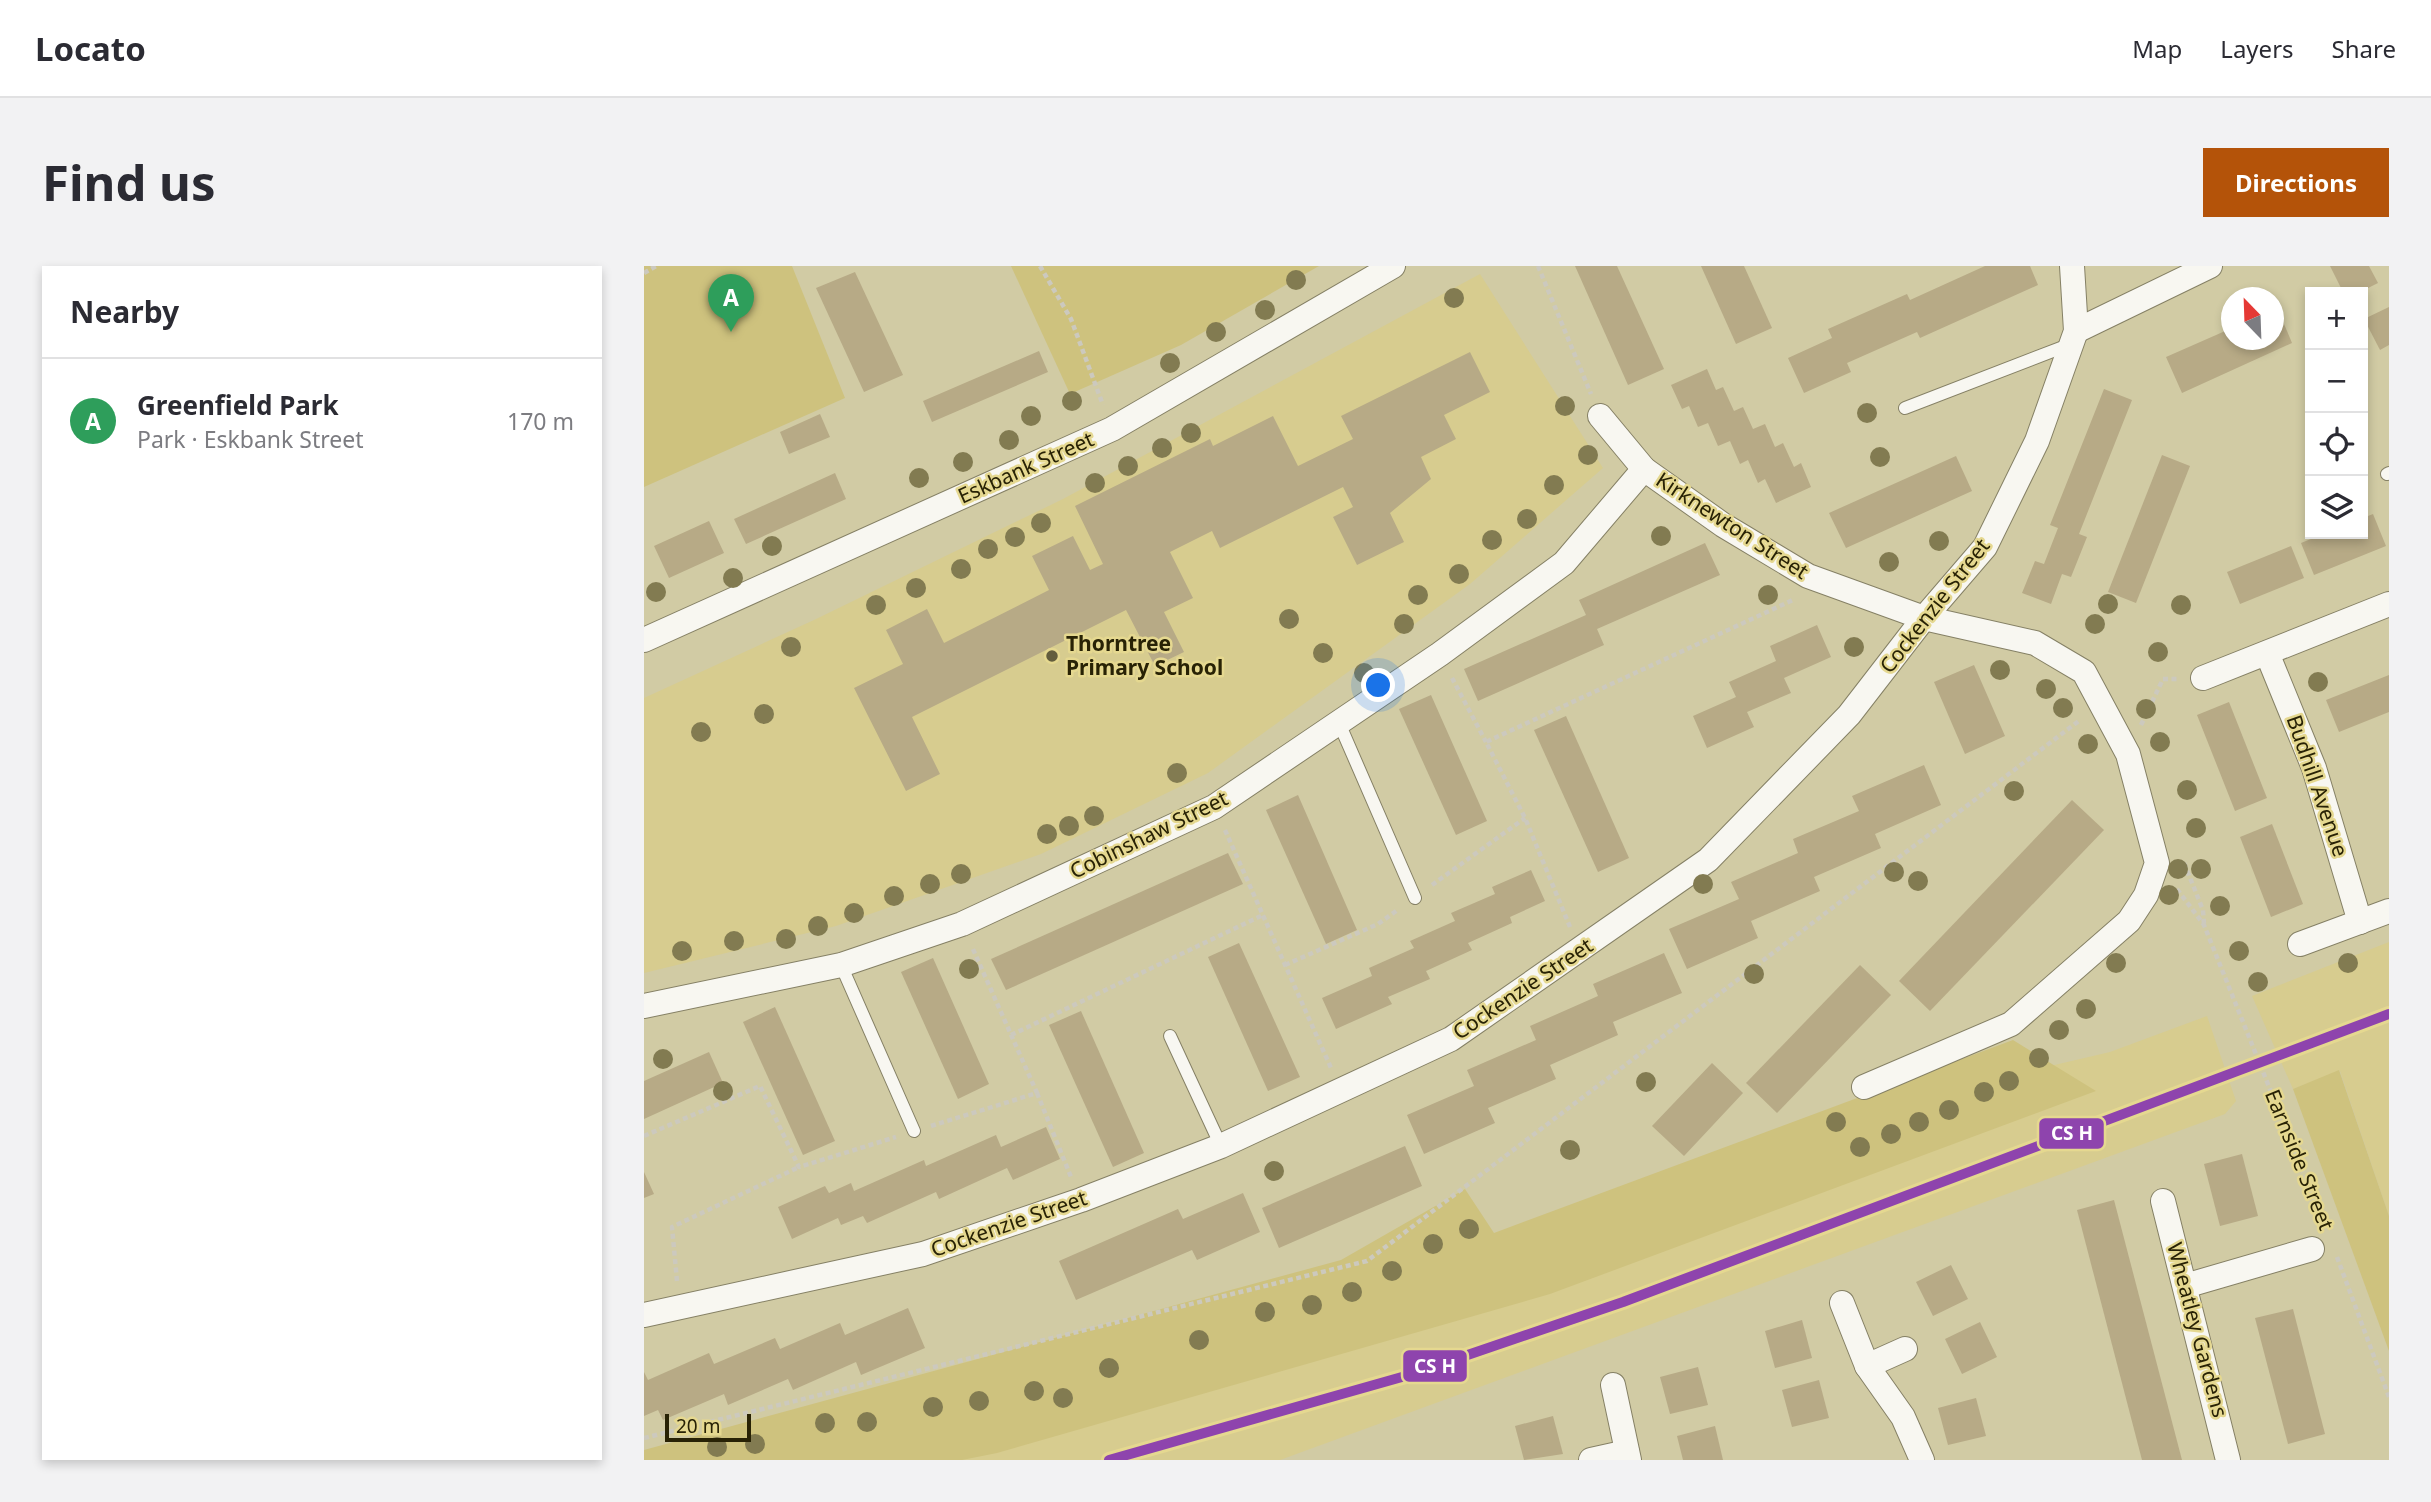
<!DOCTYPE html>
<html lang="en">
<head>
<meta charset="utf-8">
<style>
	:root { --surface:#fff; --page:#f2f2f3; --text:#2b2b33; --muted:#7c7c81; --line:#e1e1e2; --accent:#b45309 }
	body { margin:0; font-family:"Noto Sans",sans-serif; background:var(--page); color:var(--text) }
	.controls { position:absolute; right:21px; top:21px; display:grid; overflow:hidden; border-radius:0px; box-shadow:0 4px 10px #0003 }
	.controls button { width:63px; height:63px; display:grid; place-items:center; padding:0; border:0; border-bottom:2px solid var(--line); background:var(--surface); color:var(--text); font:35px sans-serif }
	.compass { position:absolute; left:1577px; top:21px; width:63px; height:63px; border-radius:50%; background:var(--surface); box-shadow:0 4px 10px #0003; rotate:337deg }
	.scale { position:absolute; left:21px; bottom:18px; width:86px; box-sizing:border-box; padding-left:7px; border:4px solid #282205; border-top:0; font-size:19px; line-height:24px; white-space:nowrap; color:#282205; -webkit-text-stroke:5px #e5d890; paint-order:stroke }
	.you { position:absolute; left:735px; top:420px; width:24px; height:24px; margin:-18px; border:5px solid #fff; border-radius:50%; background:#1a73e8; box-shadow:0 0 0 10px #1a73e833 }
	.badge { display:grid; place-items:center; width:46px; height:46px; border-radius:50%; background:var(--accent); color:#fff; font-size:23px; font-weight:700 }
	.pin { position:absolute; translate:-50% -58px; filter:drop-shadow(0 2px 4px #0008) }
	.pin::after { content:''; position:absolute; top:37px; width:24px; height:21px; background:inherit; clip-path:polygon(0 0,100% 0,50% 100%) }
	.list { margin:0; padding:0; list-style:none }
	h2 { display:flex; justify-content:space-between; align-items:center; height:91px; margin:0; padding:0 28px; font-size:30px }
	h2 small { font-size:23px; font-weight:400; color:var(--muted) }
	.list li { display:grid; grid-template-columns:46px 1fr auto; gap:21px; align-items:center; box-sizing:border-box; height:126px; padding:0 28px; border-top:2px solid var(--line) }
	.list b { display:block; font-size:26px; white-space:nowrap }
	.list p { margin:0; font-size:23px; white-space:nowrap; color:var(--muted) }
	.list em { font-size:23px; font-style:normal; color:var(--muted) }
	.icon { flex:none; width:38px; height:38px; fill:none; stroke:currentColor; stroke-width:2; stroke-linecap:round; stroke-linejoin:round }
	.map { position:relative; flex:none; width:1745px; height:1194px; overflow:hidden; border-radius:0px }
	header { display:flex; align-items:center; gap:42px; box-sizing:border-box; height:98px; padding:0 35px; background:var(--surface); border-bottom:2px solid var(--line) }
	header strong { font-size:33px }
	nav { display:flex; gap:38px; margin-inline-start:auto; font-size:24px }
	.intro { display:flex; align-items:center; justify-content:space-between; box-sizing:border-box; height:168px; padding:0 42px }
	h1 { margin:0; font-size:49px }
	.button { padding:18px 32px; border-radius:0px; background:var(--accent); color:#fff; font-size:24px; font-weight:700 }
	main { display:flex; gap:42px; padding:0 42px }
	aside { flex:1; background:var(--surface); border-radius:0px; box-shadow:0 4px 10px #0003 }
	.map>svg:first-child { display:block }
	.built { fill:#d7cc8f }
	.green { fill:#cec27e }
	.building { fill:#b7aa86 }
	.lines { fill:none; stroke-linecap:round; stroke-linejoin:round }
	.service-casing { stroke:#858065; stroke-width:14 }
	.minor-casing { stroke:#858065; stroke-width:26 }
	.path { stroke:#ccc9be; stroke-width:4.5; stroke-dasharray:5 3.5; stroke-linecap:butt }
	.service { stroke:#f8f7f1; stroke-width:12 }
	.minor { stroke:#f8f7f1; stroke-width:24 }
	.rail-1-casing { stroke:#e5d890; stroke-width:16 }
	.rail-1 { stroke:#8e44ad; stroke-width:10 }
	.tree { fill:#827b51 }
	.poi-dot { fill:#635d3d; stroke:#e5d890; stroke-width:2.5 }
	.labels { text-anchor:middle; stroke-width:5; stroke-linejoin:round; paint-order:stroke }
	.street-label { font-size:21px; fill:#282205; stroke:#e5d890 }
	.poi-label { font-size:21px; font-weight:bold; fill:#282205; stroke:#e5d890; text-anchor:start }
	.line-badge { stroke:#e5d890; stroke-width:2.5 }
	.badge-label { font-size:19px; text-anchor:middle; font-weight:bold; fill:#fff }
</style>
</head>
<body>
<header>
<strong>Locato</strong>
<nav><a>Map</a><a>Layers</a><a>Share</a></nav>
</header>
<div class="intro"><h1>Find us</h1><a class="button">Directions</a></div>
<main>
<aside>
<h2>Nearby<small></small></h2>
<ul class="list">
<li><span class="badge" style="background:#2e9e5b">A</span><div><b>Greenfield Park</b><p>Park · Eskbank Street</p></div><em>170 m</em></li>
</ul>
</aside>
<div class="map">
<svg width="1745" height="1194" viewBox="0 0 1745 1194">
	<rect width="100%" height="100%" fill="#d1cba4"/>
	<g class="built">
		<polygon points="836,8 959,202 826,318 564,507 397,588 192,660 0,707 0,432 170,354 419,233"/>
		<polygon points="1745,676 1745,950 1696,805 1649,823 1608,730"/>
		<polygon points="1563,750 1592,835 1581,848 636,1194 52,1194 682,1030 1350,813 1466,786"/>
	</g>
	<g class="green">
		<polygon points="0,0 148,0 201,132 0,221"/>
		<polygon points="367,0 675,0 537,79 426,128"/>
		<polygon points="1369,774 1452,825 906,1028 353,1187 318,1194 0,1194 0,1184 697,994 821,923 850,967"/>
		<polygon points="1695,804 1745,950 1745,1085 1649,823"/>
	</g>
	<g class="building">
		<polygon points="931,0 973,0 1020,103 984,119"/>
		<polygon points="1057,0 1100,0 1128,62 1092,78"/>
		<polygon points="1341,0 1386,0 1394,19 1276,72 1273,66 1203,97 1207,106 1160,127 1144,92 1188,72 1184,63 1263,28 1266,34"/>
		<polygon points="1686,0 1725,0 1734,17 1716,26 1699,26"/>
		<polygon points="211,6 259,109 220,126 172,22"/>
		<polygon points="1633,41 1648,77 1538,127 1522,91 1588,62 1588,74 1630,74 1630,42"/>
		<polygon points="1745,41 1745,79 1736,84 1720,53"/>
		<polygon points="395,85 404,106 288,156 279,135"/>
		<polygon points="826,86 846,126 800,149 812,173 777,191 787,213 746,247 760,276 713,299 689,251 709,241 699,221 576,282 568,265 526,286 549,332 520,346 540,386 511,400 482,344 268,451 296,508 262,525 210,422 259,398 242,364 283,343 300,377 405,324 388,290 429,270 446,304 459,298 431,240 566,173 569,180 629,150 654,200 709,173 697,150"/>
		<polygon points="1063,103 1072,124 1079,121 1090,145 1099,141 1109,163 1121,158 1131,181 1139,177 1150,201 1157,197 1167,221 1132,237 1121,213 1114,217 1104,194 1096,198 1086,175 1074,180 1064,157 1054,161 1045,140 1038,143 1027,119"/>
		<polygon points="1460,123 1488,134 1435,268 1443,271 1427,311 1418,308 1407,338 1378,327 1391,295 1400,298 1414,262 1406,259"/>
		<polygon points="176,148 186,171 145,188 136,166"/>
		<polygon points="1518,189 1546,200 1492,337 1464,326"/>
		<polygon points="1312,190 1328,225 1202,282 1185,247"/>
		<polygon points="191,207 202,233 102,278 90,253"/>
		<polygon points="1729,248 1742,280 1670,309 1657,277 1679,268 1719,268 1719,252"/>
		<polygon points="65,255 80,287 25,312 10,280"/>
		<polygon points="1061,277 1076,309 953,363 960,379 834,435 820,403 942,349 935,334"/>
		<polygon points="1647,280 1660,312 1596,338 1583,306"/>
		<polygon points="1173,359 1187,391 1140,412 1147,427 1103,446 1110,461 1063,482 1049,450 1092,431 1085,416 1132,395 1126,380"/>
		<polygon points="1330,399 1361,470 1321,488 1290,416"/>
		<polygon points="1745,409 1745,446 1695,466 1682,434"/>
		<polygon points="787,429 843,555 812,569 755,443"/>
		<polygon points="1585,436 1623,532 1591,545 1553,449"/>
		<polygon points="922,450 985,592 954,606 890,464"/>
		<polygon points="1280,499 1297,539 1231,568 1237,582 1170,611 1176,625 1107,655 1114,672 1043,703 1025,663 1095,633 1087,616 1154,587 1149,573 1215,545 1208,530"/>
		<polygon points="654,529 713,664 682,678 622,544"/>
		<polygon points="1428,534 1460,564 1286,745 1255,715"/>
		<polygon points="1628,558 1659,638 1627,651 1596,571"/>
		<polygon points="584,587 599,618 362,724 347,693"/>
		<polygon points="887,604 901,635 866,651 868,657 824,677 828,684 782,705 786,713 744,731 748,738 692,763 678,732 728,710 725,702 770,682 766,675 811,655 807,647 851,628 848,621"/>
		<polygon points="595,677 656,811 624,825 564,691"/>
		<polygon points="1020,687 1038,727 969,756 974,769 906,799 912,813 844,842 851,857 780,888 763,849 830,820 823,804 892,774 886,760 954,730 949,718"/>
		<polygon points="289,692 345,818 314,833 257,706"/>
		<polygon points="1216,699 1247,729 1133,847 1102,817"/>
		<polygon points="131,741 191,875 159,889 99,756"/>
		<polygon points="437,745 500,887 469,901 405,759"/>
		<polygon points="65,786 79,817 0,853 0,815"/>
		<polygon points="1068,797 1099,827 1040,890 1008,860"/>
		<polygon points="402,861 416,893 369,914 363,902 295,933 292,926 223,957 219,950 197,959 194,952 148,973 134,941 181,920 185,927 207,917 210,925 280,894 282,900 352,869 357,881"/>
		<polygon points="761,880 778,920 635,982 618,942"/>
		<polygon points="1598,888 1614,950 1576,960 1560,898"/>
		<polygon points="0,906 10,928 0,932"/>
		<polygon points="599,927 616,966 553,994 548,984 432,1034 415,995 534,943 539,953"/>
		<polygon points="1470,934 1538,1194 1498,1194 1433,944"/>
		<polygon points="1307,999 1324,1033 1289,1050 1272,1016"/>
		<polygon points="264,1042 281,1082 217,1109 212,1096 149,1124 144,1113 84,1139 80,1128 19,1154 14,1144 0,1150 0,1106 4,1114 65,1087 70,1098 131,1072 136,1083 196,1057 201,1069"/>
		<polygon points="1649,1043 1681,1168 1644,1178 1611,1052"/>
		<polygon points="1158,1054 1168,1092 1131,1102 1121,1065"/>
		<polygon points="1336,1056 1353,1091 1318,1108 1301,1073"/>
		<polygon points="1054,1101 1064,1139 1026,1148 1016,1111"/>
		<polygon points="1175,1114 1185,1152 1148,1161 1138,1124"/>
		<polygon points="1332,1132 1342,1170 1304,1179 1294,1142"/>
		<polygon points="909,1150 919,1188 880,1194 871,1160"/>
		<polygon points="1071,1160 1079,1194 1039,1194 1033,1170"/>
	</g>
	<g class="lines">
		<defs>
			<g id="service">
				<polyline points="1261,142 1427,78"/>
				<polyline points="1743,208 1745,207"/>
				<polyline points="695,457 771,632"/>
				<polyline points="197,699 270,865"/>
				<polyline points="526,770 577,880"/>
			</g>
			<g id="minor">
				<polyline points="1432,65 1566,0"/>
				<polyline points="956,150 1000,203 1079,259 1164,310 1280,352 1391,377 1440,406 1484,488 1513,597 1502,629 1485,655 1367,758 1220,821"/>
				<polyline points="0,374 468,163 749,0"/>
				<polyline points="1623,387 1670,502 1716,656"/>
				<polyline points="1559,412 1745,338"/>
				<polyline points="1656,678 1745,645"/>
				<polyline points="0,740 197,699 318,658 570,541 796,388 920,297 1000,203"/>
				<polyline points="1519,935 1584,1194"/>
				<polyline points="1541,1020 1668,983"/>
				<polyline points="1198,1037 1223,1100 1259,1151 1278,1194"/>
				<polyline points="0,1049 279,988 437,934 577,880 807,773 1064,594 1205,449 1280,352 1341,281 1393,175 1432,65 1428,0"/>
				<polyline points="1223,1100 1261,1083"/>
				<polyline points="969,1119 985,1194"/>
				<polyline points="947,1194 983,1186"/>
			</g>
		</defs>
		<use href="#service" class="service-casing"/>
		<use href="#minor" class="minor-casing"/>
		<g class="path">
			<polyline points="396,0 427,53 459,139"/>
			<polyline points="894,0 947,128"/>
			<polyline points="0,7 12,0"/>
			<polyline points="808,412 842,476"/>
			<polyline points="1497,459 1519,413 1533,413"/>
			<polyline points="581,564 687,802"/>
			<polyline points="1540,597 1559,644 1560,658"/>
			<polyline points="788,619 881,552"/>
			<polyline points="1533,623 1560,659 1681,960"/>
			<polyline points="926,661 881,552 842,476 1151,333"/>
			<polyline points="641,699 734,658 755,643"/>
			<polyline points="367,769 619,649"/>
			<polyline points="393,827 427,911"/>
			<polyline points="287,860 393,827 328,681"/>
			<polyline points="0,870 116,820 155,901 252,871"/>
			<polyline points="1693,991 1745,1131"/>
			<polyline points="33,1015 28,961 155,901"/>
			<polyline points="0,1172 723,995 1436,454"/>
		</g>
		<use href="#service" class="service"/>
		<use href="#minor" class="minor"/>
		<defs>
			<polyline id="rail-1" points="465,1194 765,1109 979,1036 1745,748"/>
		</defs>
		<use href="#rail-1" class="rail-1-casing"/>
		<use href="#rail-1" class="rail-1"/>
	</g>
	<g class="tree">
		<circle cx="652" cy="14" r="10"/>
		<circle cx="810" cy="32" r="10"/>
		<circle cx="621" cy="44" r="10"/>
		<circle cx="572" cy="66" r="10"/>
		<circle cx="526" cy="97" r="10"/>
		<circle cx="428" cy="135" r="10"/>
		<circle cx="921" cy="140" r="10"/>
		<circle cx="1223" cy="147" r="10"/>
		<circle cx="387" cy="150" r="10"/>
		<circle cx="547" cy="167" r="10"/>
		<circle cx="365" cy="174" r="10"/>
		<circle cx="518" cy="182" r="10"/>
		<circle cx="944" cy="189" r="10"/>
		<circle cx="1236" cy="191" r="10"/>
		<circle cx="319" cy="196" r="10"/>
		<circle cx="484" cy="200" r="10"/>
		<circle cx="275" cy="212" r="10"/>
		<circle cx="451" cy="217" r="10"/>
		<circle cx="910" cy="219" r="10"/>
		<circle cx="883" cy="253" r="10"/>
		<circle cx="397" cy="257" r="10"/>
		<circle cx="1017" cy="270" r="10"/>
		<circle cx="371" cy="271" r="10"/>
		<circle cx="848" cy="274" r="10"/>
		<circle cx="1295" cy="275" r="10"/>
		<circle cx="128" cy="280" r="10"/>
		<circle cx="344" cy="283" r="10"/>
		<circle cx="1245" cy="296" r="10"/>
		<circle cx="317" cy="303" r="10"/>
		<circle cx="815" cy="308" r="10"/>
		<circle cx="89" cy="312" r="10"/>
		<circle cx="272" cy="322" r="10"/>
		<circle cx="12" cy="326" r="10"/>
		<circle cx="774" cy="329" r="10"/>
		<circle cx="1124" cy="329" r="10"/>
		<circle cx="1464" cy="338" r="10"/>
		<circle cx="232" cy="339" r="10"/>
		<circle cx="1537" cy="339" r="10"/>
		<circle cx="645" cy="353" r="10"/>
		<circle cx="760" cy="358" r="10"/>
		<circle cx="1451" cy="358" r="10"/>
		<circle cx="147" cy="381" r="10"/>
		<circle cx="1210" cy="381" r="10"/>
		<circle cx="1514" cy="386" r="10"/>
		<circle cx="679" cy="387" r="10"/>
		<circle cx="1356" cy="404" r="10"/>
		<circle cx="720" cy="407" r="10"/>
		<circle cx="1674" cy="416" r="10"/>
		<circle cx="1402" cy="423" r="10"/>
		<circle cx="1419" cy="442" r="10"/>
		<circle cx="1502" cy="443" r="10"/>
		<circle cx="120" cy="448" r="10"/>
		<circle cx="57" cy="466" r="10"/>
		<circle cx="1516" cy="476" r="10"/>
		<circle cx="1444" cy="478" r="10"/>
		<circle cx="533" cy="507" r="10"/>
		<circle cx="1543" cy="524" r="10"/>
		<circle cx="1370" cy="525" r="10"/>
		<circle cx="450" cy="550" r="10"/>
		<circle cx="425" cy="560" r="10"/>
		<circle cx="1552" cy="562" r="10"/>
		<circle cx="403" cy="568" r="10"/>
		<circle cx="1534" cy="603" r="10"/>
		<circle cx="1557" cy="603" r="10"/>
		<circle cx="1250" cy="606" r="10"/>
		<circle cx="317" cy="608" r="10"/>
		<circle cx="1274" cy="615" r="10"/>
		<circle cx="286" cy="618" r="10"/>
		<circle cx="1059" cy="618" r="10"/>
		<circle cx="1525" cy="629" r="10"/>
		<circle cx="250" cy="630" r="10"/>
		<circle cx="1576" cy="640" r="10"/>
		<circle cx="210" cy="647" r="10"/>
		<circle cx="174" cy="660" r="10"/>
		<circle cx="142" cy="673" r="10"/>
		<circle cx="90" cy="675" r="10"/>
		<circle cx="38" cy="685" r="10"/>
		<circle cx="1595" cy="685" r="10"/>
		<circle cx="1472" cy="697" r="10"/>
		<circle cx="1704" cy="697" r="10"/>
		<circle cx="325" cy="703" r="10"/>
		<circle cx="1110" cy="708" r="10"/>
		<circle cx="1614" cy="716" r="10"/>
		<circle cx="1442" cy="743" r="10"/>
		<circle cx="1415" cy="764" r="10"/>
		<circle cx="1395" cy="792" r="10"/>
		<circle cx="19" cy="793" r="10"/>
		<circle cx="1365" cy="815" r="10"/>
		<circle cx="1002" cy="816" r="10"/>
		<circle cx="79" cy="825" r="10"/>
		<circle cx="1340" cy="826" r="10"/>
		<circle cx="1305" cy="844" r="10"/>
		<circle cx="1192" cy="856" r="10"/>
		<circle cx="1275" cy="856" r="10"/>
		<circle cx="1247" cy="868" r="10"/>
		<circle cx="1216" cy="881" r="10"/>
		<circle cx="926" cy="884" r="10"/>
		<circle cx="630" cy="905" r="10"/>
		<circle cx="825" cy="963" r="10"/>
		<circle cx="789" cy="978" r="10"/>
		<circle cx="748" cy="1005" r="10"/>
		<circle cx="708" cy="1026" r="10"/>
		<circle cx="668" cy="1039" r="10"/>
		<circle cx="621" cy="1046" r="10"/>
		<circle cx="555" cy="1074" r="10"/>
		<circle cx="465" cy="1102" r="10"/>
		<circle cx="390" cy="1125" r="10"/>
		<circle cx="419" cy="1132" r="10"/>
		<circle cx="335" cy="1135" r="10"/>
		<circle cx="289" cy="1141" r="10"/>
		<circle cx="223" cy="1156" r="10"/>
		<circle cx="181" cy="1157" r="10"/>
		<circle cx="111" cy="1178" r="10"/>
		<circle cx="73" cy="1181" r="10"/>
	</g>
	<circle class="poi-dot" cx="408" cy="390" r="7"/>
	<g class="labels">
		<g class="street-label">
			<text transform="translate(382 202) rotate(-24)" y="7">Eskbank Street</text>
			<text transform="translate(1088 260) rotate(33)" y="7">Kirknewton Street</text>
			<text transform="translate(1291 340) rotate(-52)" y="7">Cockenzie Street</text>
			<text transform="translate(1673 520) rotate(71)" y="7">Budhill Avenue</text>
			<text transform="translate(505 569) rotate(-26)" y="7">Cobinshaw Street</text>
			<text transform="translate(879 723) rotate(-34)" y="7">Cockenzie Street</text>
			<text transform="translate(1655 894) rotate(68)" y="7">Earnside Street</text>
			<text transform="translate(365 958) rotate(-19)" y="7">Cockenzie Street</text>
			<text transform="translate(1553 1064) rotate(75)" y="7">Wheatley Gardens</text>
		</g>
		<g class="poi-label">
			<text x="422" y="385">Thorntree<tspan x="422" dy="24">Primary School</tspan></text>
		</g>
	</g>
	<g class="line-badge">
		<rect x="1394" y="851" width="67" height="33" rx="7" fill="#8e44ad"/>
		<rect x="758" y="1083" width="66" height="34" rx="7" fill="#8e44ad"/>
	</g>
	<g class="badge-label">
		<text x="1428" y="874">CS H</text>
		<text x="791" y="1107">CS H</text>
	</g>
</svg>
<div class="controls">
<button>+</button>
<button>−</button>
<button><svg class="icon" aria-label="locate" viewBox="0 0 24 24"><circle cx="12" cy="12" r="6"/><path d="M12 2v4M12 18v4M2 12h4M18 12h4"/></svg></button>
<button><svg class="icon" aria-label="layers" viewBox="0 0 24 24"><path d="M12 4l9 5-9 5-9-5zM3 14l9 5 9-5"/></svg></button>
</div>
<svg class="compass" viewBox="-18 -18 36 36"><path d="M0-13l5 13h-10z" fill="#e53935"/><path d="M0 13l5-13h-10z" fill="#7c7c81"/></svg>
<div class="scale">20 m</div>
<div class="you"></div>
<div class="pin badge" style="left:87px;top:66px;background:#2e9e5b">A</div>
</div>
</main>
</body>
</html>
